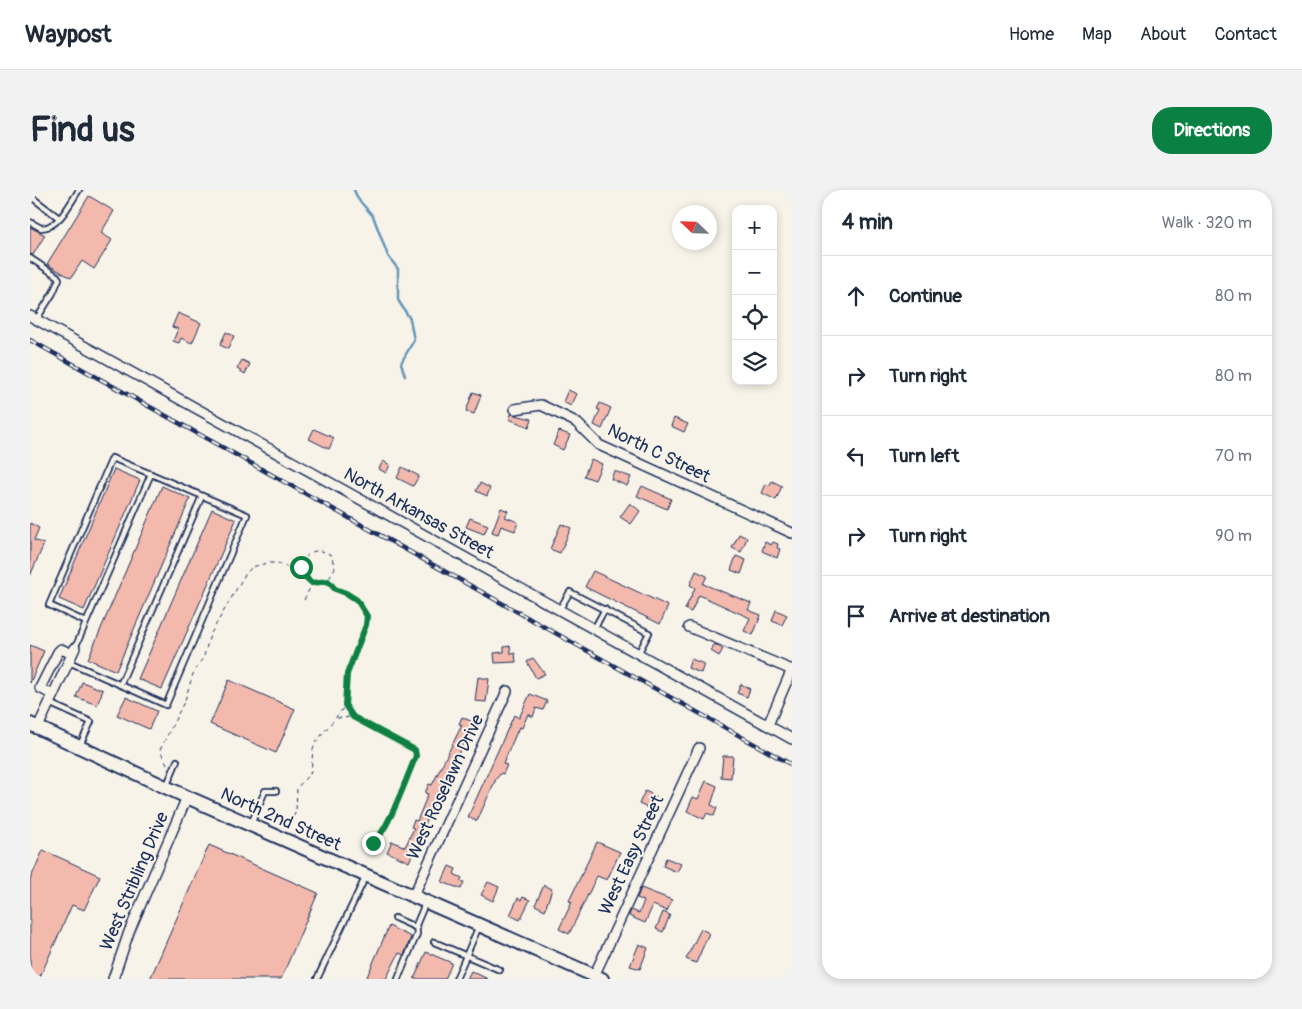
<!DOCTYPE html>
<html lang="en">
<head>
<meta charset="utf-8">
<style>
	:root { --surface:#fff; --page:#f2f2f3; --text:#1f2937; --muted:#747a83; --line:#e0e1e3; --accent:#0b8043 }
	body { margin:0; font-family:Pangolin,sans-serif; background:var(--page); color:var(--text) }
	.controls { position:absolute; right:15px; top:15px; display:grid; overflow:hidden; border-radius:10px; box-shadow:0 2px 8px #0003 }
	.controls button { width:45px; height:45px; display:grid; place-items:center; padding:0; border:0; border-bottom:1px solid var(--line); background:var(--surface); color:var(--text); font:25px sans-serif }
	.compass { position:absolute; left:642px; top:15px; width:45px; height:45px; border-radius:50%; background:var(--surface); box-shadow:0 2px 8px #0003; rotate:293deg }
	.stop { position:absolute; width:15px; height:15px; margin:-11px; border:4px solid #0b8043; border-radius:50%; background:#fff }
	.stop.end { background:#0b8043; border-color:#fff; box-shadow:0 1px 5px #0008 }
	.list { margin:0; padding:0; list-style:none }
	h2 { display:flex; justify-content:space-between; align-items:center; height:65px; margin:0; padding:0 20px; font-size:21px }
	h2 small { font-size:16px; font-weight:400; color:var(--muted) }
	.list li { display:grid; grid-template-columns:32px 1fr auto; gap:15px; align-items:center; box-sizing:border-box; height:80px; padding:0 20px; border-top:1px solid var(--line) }
	.list b { display:block; font-size:19px; white-space:nowrap }
	.list em { font-size:16px; font-style:normal; color:var(--muted) }
	.icon { flex:none; width:28px; height:28px; fill:none; stroke:currentColor; stroke-width:2; stroke-linecap:round; stroke-linejoin:round }
	.map { position:relative; flex:none; width:762px; height:789px; overflow:hidden; border-radius:20px }
	header { display:flex; align-items:center; gap:30px; box-sizing:border-box; height:70px; padding:0 25px; background:var(--surface); border-bottom:1px solid var(--line) }
	header strong { font-size:24px }
	nav { display:flex; gap:28px; margin-inline-start:auto; font-size:18px }
	.intro { display:flex; align-items:center; justify-content:space-between; box-sizing:border-box; height:120px; padding:0 30px }
	h1 { margin:0; font-size:35px }
	.button { padding:12px 22px; border-radius:20px; background:var(--accent); color:#fff; font-size:18px; font-weight:700 }
	main { display:flex; gap:30px; padding:0 30px }
	aside { flex:1; background:var(--surface); border-radius:20px; box-shadow:0 2px 8px #0003 }
	.map>svg:first-child { display:block }
	.lines { fill:none; stroke-linecap:round; stroke-linejoin:round }
	.stream { stroke:#6496b9; stroke-width:2.5 }
	.building { fill:#f3b9ad; stroke:#1b2f5e }
	.lane-casing { stroke:#1b2f5e; stroke-width:8 }
	.street-casing { stroke:#1b2f5e; stroke-width:12 }
	.secondary-casing { stroke:#1b2f5e; stroke-width:16 }
	.path { stroke:#1b2f5e; stroke-width:1; stroke-dasharray:4 4; stroke-linecap:butt }
	.lane { stroke:#f7f3e8; stroke-width:4.5 }
	.street { stroke:#f7f3e8; stroke-width:9 }
	.secondary { stroke:#f7f3e8; stroke-width:12 }
	.rail-casing { stroke:#1b2f5e; stroke-width:4.5 }
	.rail { stroke:#f7f3e8; stroke-width:2.5; stroke-dasharray:8; stroke-linecap:butt }
	.route { stroke:#0b8043; stroke-width:6 }
	.labels { text-anchor:middle; stroke-width:4; stroke-linejoin:round; paint-order:stroke }
	.street-label { font-size:18px; fill:#1b2f5e; stroke:#f7f3e8 }
</style>
</head>
<body>
<header>
<strong>Waypost</strong>
<nav><a>Home</a><a>Map</a><a>About</a><a>Contact</a></nav>
</header>
<div class="intro"><h1>Find us</h1><a class="button">Directions</a></div>
<main>
<div class="map">
<svg width="762" height="789" viewBox="0 0 762 789">
	<rect width="100%" height="100%" fill="#f7f3e8"/>
	<filter id="ink" filterUnits="userSpaceOnUse"><feTurbulence type="fractalNoise" baseFrequency=".02" numOctaves="2"/><feDisplacementMap in="SourceGraphic" scale="10" xChannelSelector="R" yChannelSelector="G"/><feConvolveMatrix kernelMatrix="1 2 1 2 8 2 1 2 1" color-interpolation-filters="sRGB"/></filter>
	<g filter="url(#ink)">
		<g class="lines">
			<polyline class="stream" points="324,0 328,9 343,26 358,66 368,79 368,110 380,129 384,150 371,173 375,186"/>
		</g>
		<g class="building">
			<polygon points="59,6 84,21 71,43 82,50 64,79 52,71 41,88 17,74"/>
			<polygon points="0,37 15,45 3,65 0,64"/>
			<polygon points="148,123 171,133 162,153 151,148 149,153 143,151 148,139 142,137"/>
			<polygon points="196,142 204,146 198,159 190,155"/>
			<polygon points="212,170 220,174 215,184 207,179"/>
			<polygon points="538,200 547,204 541,216 533,212"/>
			<polygon points="443,202 451,205 444,224 436,221"/>
			<polygon points="570,213 581,218 572,239 564,235 570,220 567,219"/>
			<polygon points="481,224 502,229 499,237 479,229"/>
			<polygon points="644,228 658,234 654,242 641,236"/>
			<polygon points="284,239 304,248 299,259 279,249"/>
			<polygon points="529,241 540,245 533,260 523,255"/>
			<polygon points="561,269 572,274 565,290 554,286"/>
			<polygon points="353,271 360,275 356,283 349,279"/>
			<polygon points="372,277 389,286 383,296 367,288"/>
			<polygon points="84,279 110,290 54,420 29,409"/>
			<polygon points="584,281 601,287 597,296 581,289"/>
			<polygon points="742,291 752,296 746,310 732,303 736,294 739,296"/>
			<polygon points="450,293 460,298 457,306 446,301"/>
			<polygon points="132,296 160,309 86,481 58,469"/>
			<polygon points="612,296 641,309 637,319 607,306"/>
			<polygon points="600,313 610,321 601,334 590,327"/>
			<polygon points="471,318 478,321 475,327 488,332 485,341 471,336 468,344 462,342"/>
			<polygon points="182,319 206,330 132,499 108,489"/>
			<polygon points="440,328 458,335 454,344 436,337"/>
			<polygon points="0,333 9,338 4,350 14,354 0,386"/>
			<polygon points="531,334 541,338 530,363 520,359"/>
			<polygon points="709,344 717,348 711,362 702,358"/>
			<polygon points="735,352 741,355 743,352 748,354 747,358 750,359 747,368 732,361"/>
			<polygon points="706,366 716,370 711,384 701,380"/>
			<polygon points="563,381 638,416 630,434 555,397"/>
			<polygon points="666,381 677,386 673,394 721,413 718,420 731,425 723,445 714,441 720,428 669,405 661,422 655,419 665,398 660,395"/>
			<polygon points="746,420 757,425 752,435 742,431"/>
			<polygon points="684,454 693,459 689,466 681,461"/>
			<polygon points="0,455 14,461 0,493"/>
			<polygon points="480,456 481,464 485,463 486,472 465,473 464,463 474,462 474,457"/>
			<polygon points="503,468 515,484 506,488 497,472"/>
			<polygon points="661,469 674,474 671,483 658,478"/>
			<polygon points="448,487 459,489 456,512 445,511"/>
			<polygon points="199,490 265,519 246,563 180,534"/>
			<polygon points="52,492 73,500 67,515 46,507"/>
			<polygon points="711,494 720,499 717,507 707,503"/>
			<polygon points="500,504 517,511 513,520 506,518 503,527 498,524 492,538 489,537 486,544 473,574 477,575 473,584 471,583 466,589 447,631 438,627 484,525 489,528"/>
			<polygon points="96,507 127,521 119,539 87,525"/>
			<polygon points="432,527 445,533 414,590 379,672 357,662 362,651 375,657 384,638 381,637 384,630 387,631 398,604 395,603 399,594 402,595 432,535 429,534"/>
			<polygon points="693,566 703,566 701,588 691,587"/>
			<polygon points="676,591 687,596 681,615 687,618 684,626 677,623 674,629 657,621 663,607 668,609"/>
			<polygon points="615,601 626,606 620,619 609,614"/>
			<polygon points="567,652 590,662 577,690 567,686 539,744 529,739 542,712 539,711"/>
			<polygon points="179,655 288,703 251,789 120,789"/>
			<polygon points="13,660 70,686 54,720 42,715 9,789 0,789 0,690"/>
			<polygon points="636,668 651,674 647,682 633,676"/>
			<polygon points="419,676 426,679 424,684 432,688 430,691 434,692 431,699 412,692"/>
			<polygon points="458,692 469,697 463,711 451,705"/>
			<polygon points="514,695 522,699 515,720 505,715"/>
			<polygon points="611,698 642,710 637,721 623,715 615,733 599,726 601,720 609,723 614,711 607,708"/>
			<polygon points="493,707 500,710 490,730 480,725 488,708 491,710"/>
			<polygon points="633,722 640,725 633,742 626,739"/>
			<polygon points="359,736 381,747 374,765 369,763 356,789 336,789"/>
			<polygon points="671,739 679,743 666,773 656,769"/>
			<polygon points="609,754 618,758 610,779 600,776"/>
			<polygon points="396,762 422,773 415,789 384,789"/>
			<polygon points="441,781 458,789 437,789"/>
		</g>
		<g class="lines">
			<defs>
				<g id="lane">
					<polyline points="0,6 29,28"/>
					<path d="M0,32L11,38C29,38 40,13 49,0"/>
					<polyline points="0,68 27,86 29,89 23,103 6,130"/>
					<polyline points="529,420 540,402 619,443 608,464"/>
					<polyline points="564,439 575,419"/>
					<polyline points="45,458 121,284 82,268 19,415 56,432"/>
					<polyline points="39,472 136,515 217,325 121,284"/>
					<polyline points="90,495 172,306"/>
					<polyline points="19,513 61,532 50,555"/>
					<polyline points="137,595 147,571"/>
					<polyline points="221,634 235,601 246,601"/>
					<polyline points="365,728 387,738"/>
					<polyline points="404,752 470,780"/>
					<polyline points="287,789 335,688"/>
					<polyline points="368,789 387,744 386,735 395,714"/>
					<polyline points="426,789 449,736"/>
				</g>
				<g id="street">
					<polyline points="0,126 762,549"/>
					<polyline points="485,219 511,215 546,232 569,255 762,343"/>
					<polyline points="659,437 762,480"/>
					<polyline points="23,505 10,498 28,462 31,459 42,464"/>
					<polyline points="738,535 762,479"/>
					<polyline points="8,537 45,458"/>
					<polyline points="383,707 477,501"/>
					<polyline points="564,786 669,558"/>
					<polyline points="83,789 99,742 157,607"/>
				</g>
				<polyline id="secondary" points="0,534 157,607 572,789"/>
			</defs>
			<use href="#lane" class="lane-casing"/>
			<use href="#street" class="street-casing"/>
			<use href="#secondary" class="secondary-casing"/>
			<g class="path">
				<path d="M298,391L282,393L272,384L271,377C276,362 286,356 301,365L305,378L298,391C309,404 331,406 337,426C341,439 320,469 317,484C316,490 317,497 317,503C316,513 315,520 324,527C339,540 367,548 385,560V566L350,647L333,659"/>
				<polyline points="274,410 282,394"/>
				<polyline points="307,528 323,527"/>
				<polyline points="137,574 130,560 155,510 163,484 174,466 180,445 214,386 222,377 237,373 247,373 271,383"/>
				<polyline points="259,633 266,622 267,598 281,582 283,559 286,552 315,516"/>
			</g>
			<use href="#lane" class="lane"/>
			<use href="#street" class="street"/>
			<use href="#secondary" class="secondary"/>
			<defs>
				<polyline id="rail" points="0,150 762,575"/>
			</defs>
			<use href="#rail" class="rail-casing"/>
			<use href="#rail" class="rail"/>
		</g>
	</g>
	<g class="lines" filter="url(#ink)">
		<path class="route" d="M271,377L272,384L282,393L298,391L305,399L316,403L327,410L337,426L336,435L317,484L315,515L323,527L385,560L386,566C376,588 360,638 343,653"/>
	</g>
	<g class="labels">
		<g class="street-label">
			<text transform="translate(629 263) rotate(26)" y="6">North C Street</text>
			<text transform="translate(389 323) rotate(29)" y="6">North Arkansas Street</text>
			<text transform="translate(415 597) rotate(-65)" y="6">West Roselawn Drive</text>
			<text transform="translate(251 629) rotate(24)" y="6">North 2nd Street</text>
			<text transform="translate(601 665) rotate(-65)" y="6">West Easy Street</text>
			<text transform="translate(104 691) rotate(-67)" y="6">West Stribling Drive</text>
		</g>
	</g>
</svg>
<div class="controls">
<button>+</button>
<button>−</button>
<button><svg class="icon" aria-label="locate" viewBox="0 0 24 24"><circle cx="12" cy="12" r="6"/><path d="M12 2v4M12 18v4M2 12h4M18 12h4"/></svg></button>
<button><svg class="icon" aria-label="layers" viewBox="0 0 24 24"><path d="M12 4l9 5-9 5-9-5zM3 14l9 5 9-5"/></svg></button>
</div>
<svg class="compass" viewBox="-18 -18 36 36"><path d="M0-13l5 13h-10z" fill="#e53935"/><path d="M0 13l5-13h-10z" fill="#747a83"/></svg>
<div class="stop" style="left:271px;top:377px"></div>
<div class="stop end" style="left:343px;top:653px"></div>
</div>
<aside>
<h2>4 min<small>Walk · 320 m</small></h2>
<ul class="list">
<li><svg class="icon" aria-label="ahead" viewBox="0 0 24 24"><path d="M12 20V5M6 11l6-6 6 6"/></svg><div><b>Continue</b></div><em>80 m</em></li>
<li><svg class="icon" aria-label="right" viewBox="0 0 24 24"><path d="M7 20v-9h11M14 6l5 5-5 5"/></svg><div><b>Turn right</b></div><em>80 m</em></li>
<li><svg class="icon" aria-label="left" viewBox="0 0 24 24"><path d="M17 20v-9H6M10 6l-5 5 5 5"/></svg><div><b>Turn left</b></div><em>70 m</em></li>
<li><svg class="icon" aria-label="right" viewBox="0 0 24 24"><path d="M7 20v-9h11M14 6l5 5-5 5"/></svg><div><b>Turn right</b></div><em>90 m</em></li>
<li><svg class="icon" aria-label="arrive" viewBox="0 0 24 24"><path d="M6 21V4h12l-3 4 3 4H6"/></svg><div><b>Arrive at destination</b></div></li>
</ul>
</aside>
</main>
</body>
</html>
